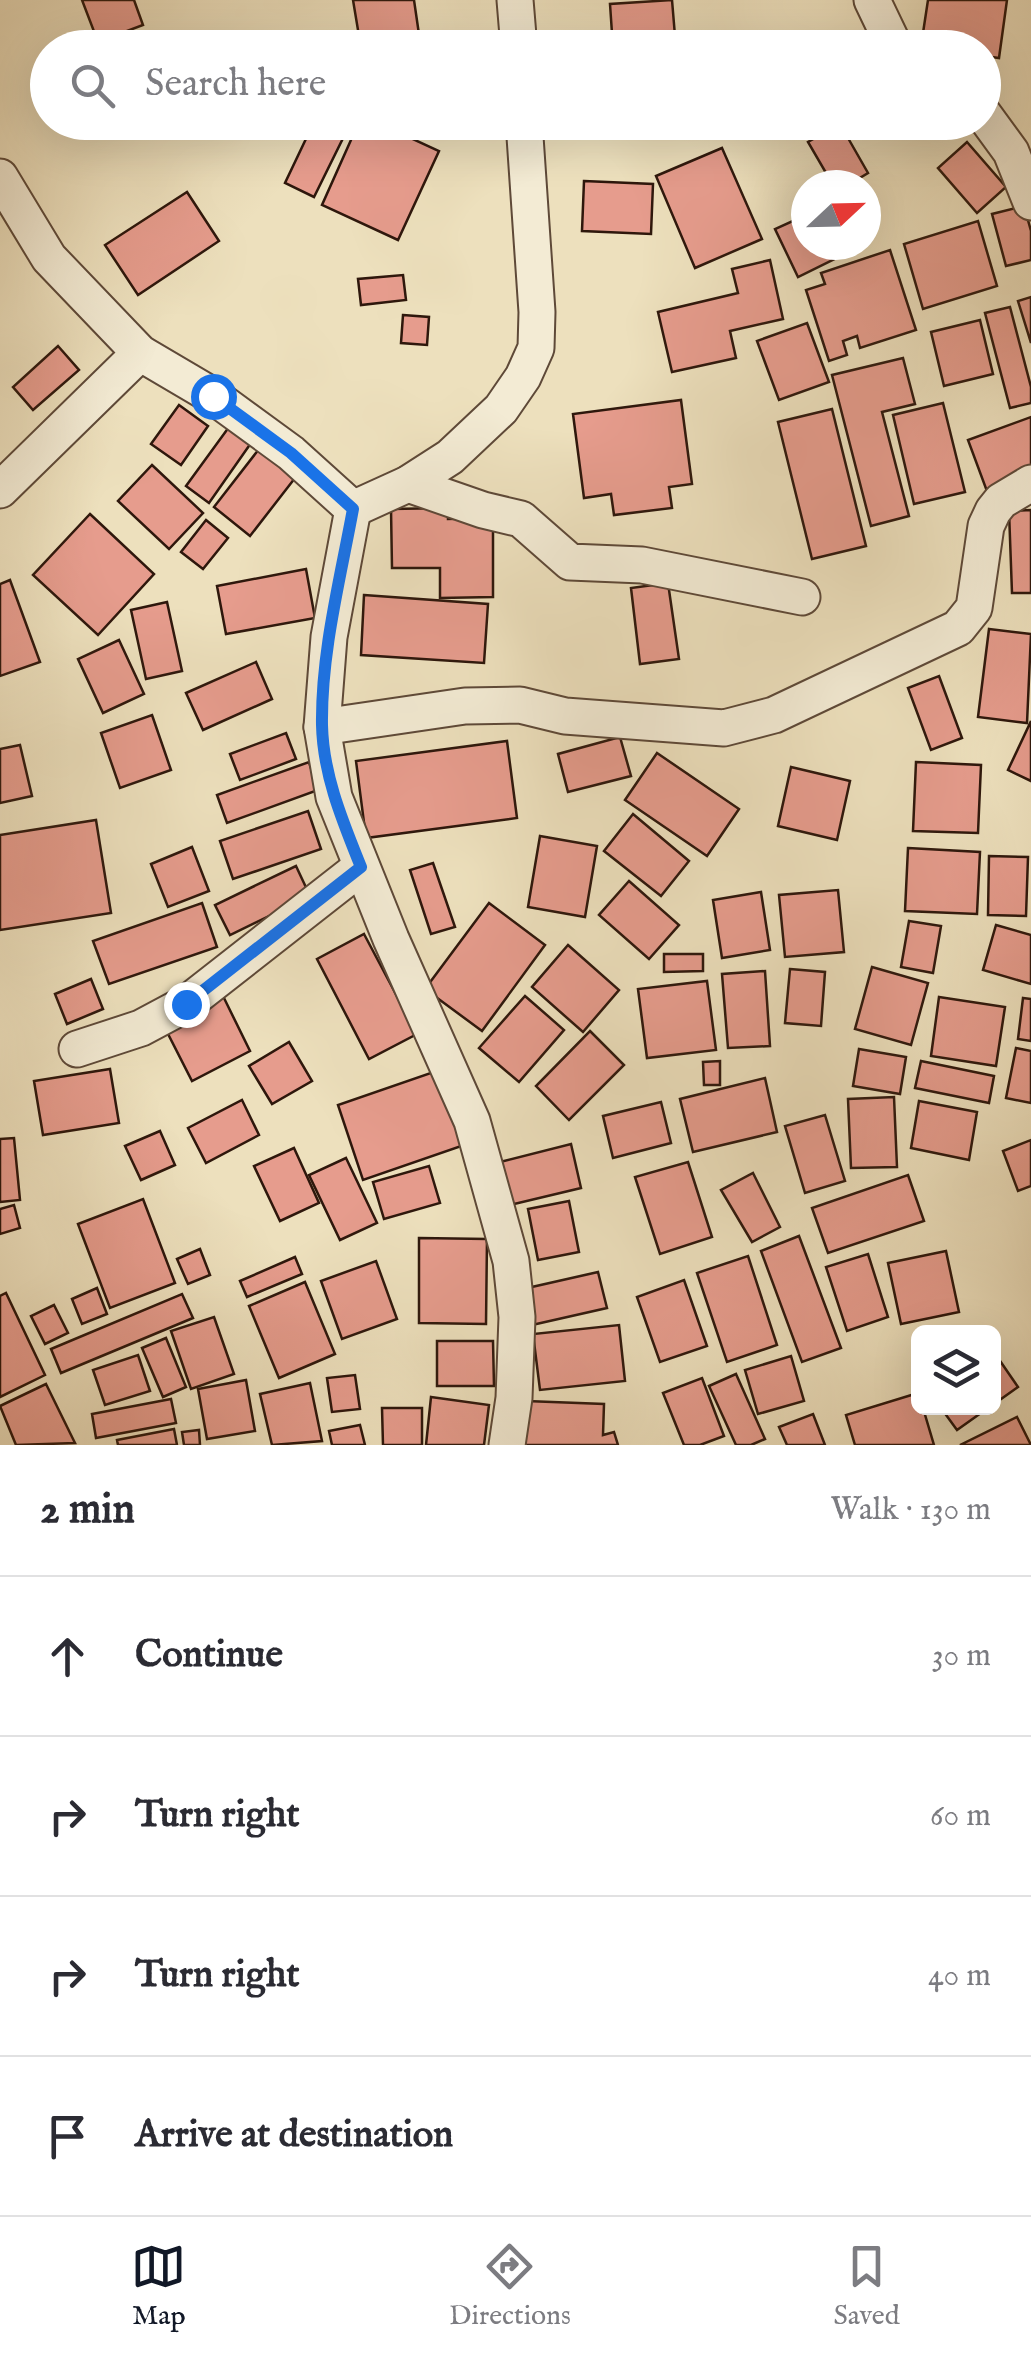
<!DOCTYPE html>
<html lang="en">
<head>
<meta charset="utf-8">
<style>
	:root { --surface:#fff; --page:#f7f7f7; --text:#2b2b33; --muted:#7c7c81; --line:#e1e1e2; --accent:#111827 }
	body { margin:0; font-family:"IM FELL English",serif; background:var(--page); color:var(--text) }
	.controls { position:absolute; right:30px; bottom:30px; display:grid; overflow:hidden; border-radius:15px; box-shadow:0 10px 40px #0002 }
	.controls button { width:90px; height:90px; display:grid; place-items:center; padding:0; border:0; border-bottom:2px solid var(--line); background:var(--surface); color:var(--text); font:50px sans-serif }
	.compass { position:absolute; left:791px; top:170px; width:90px; height:90px; border-radius:50%; background:var(--surface); box-shadow:0 10px 40px #0002; rotate:68deg }
	.stop { position:absolute; width:30px; height:30px; margin:-22px; border:8px solid #1a73e8; border-radius:50%; background:#fff }
	.stop.end { background:#1a73e8; border-color:#fff; box-shadow:0 2px 10px #0008 }
	.list { margin:0; padding:0; list-style:none }
	h2 { display:flex; justify-content:space-between; align-items:center; height:130px; margin:0; padding:0 40px; font-size:42px }
	h2 small { font-size:32px; font-weight:400; color:var(--muted) }
	.list li { display:grid; grid-template-columns:65px 1fr auto; gap:30px; align-items:center; box-sizing:border-box; height:160px; padding:0 40px; border-top:2px solid var(--line) }
	.list b { display:block; font-size:38px; white-space:nowrap }
	.list em { font-size:32px; font-style:normal; color:var(--muted) }
	.icon { flex:none; width:55px; height:55px; fill:none; stroke:currentColor; stroke-width:2; stroke-linecap:round; stroke-linejoin:round }
	.map { position:relative; flex:none; width:1031px; height:1445px; overflow:hidden }
	.search { position:absolute; background:var(--surface); box-shadow:0 10px 40px #0002; left:30px; right:30px; top:30px; height:110px; display:flex; align-items:center; gap:25px; box-sizing:border-box; padding:0 35px; border-radius:55px; color:var(--muted); font-size:38px }
	.sheet { height:770px; background:var(--surface) }
	nav { display:flex; justify-content:space-around; align-items:center; box-sizing:border-box; height:140px; border-top:2px solid var(--line); background:var(--surface); font-size:28px; color:var(--muted) }
	nav a { display:grid; justify-items:center; gap:5px }
	nav .on { color:var(--accent) }
	.map>svg:first-child { display:block }
	.building { fill:#e69c8d; stroke:#2e170c; stroke-width:2.5 }
	.lines { fill:none; stroke-linecap:round; stroke-linejoin:round }
	.minor-casing { stroke:#5e4938; stroke-width:39 }
	.minor { stroke:#f3ebd4; stroke-width:35 }
	.route { stroke:#1a73e8; stroke-width:12 }
</style>
</head>
<body>
<div class="map">
<svg width="1031" height="1445" viewBox="0 0 1031 1445">
	<rect width="100%" height="100%" fill="#ede0bd"/>
	<filter id="stains"><feTurbulence type="fractalNoise" baseFrequency=".002" numOctaves="4"/><feColorMatrix values="0 0 0 0 .2 0 0 0 0 .09 0 0 0 0 .02 0 0 0 .5 -.17"/></filter>
	<radialGradient id="worn" r=".72"><stop offset=".6" stop-color="#630" stop-opacity="0"/><stop offset="1" stop-color="#630" stop-opacity=".3"/></radialGradient>
	<g class="building">
		<polygon points="82,0 134,0 143,25 98,42"/>
		<polygon points="353,0 414,0 421,48 361,48"/>
		<polygon points="672,0 676,48 613,48 610,4"/>
		<polygon points="928,0 1007,0 999,58 984,56 984,48 921,46"/>
		<polygon points="314,122 351,122 314,197 285,183"/>
		<polygon points="359,122 376,122 439,151 398,240 322,205"/>
		<polygon points="840,124 868,173 848,185 833,185 808,142"/>
		<polygon points="967,142 1006,187 977,213 938,168"/>
		<polygon points="722,148 762,239 695,268 656,176"/>
		<polygon points="584,181 653,184 651,234 582,231"/>
		<polygon points="187,192 219,241 138,295 105,245"/>
		<polygon points="1024,206 1031,231 1031,260 1006,266 992,214"/>
		<polygon points="806,215 806,245 861,246 798,277 775,229"/>
		<polygon points="978,221 997,286 923,309 904,244"/>
		<polygon points="890,250 916,330 860,348 857,336 843,341 847,355 829,361 806,290 825,284 821,273"/>
		<polygon points="770,260 783,319 730,331 736,358 672,372 658,312 738,293 732,269"/>
		<polygon points="403,275 406,300 361,305 358,279"/>
		<polygon points="1031,297 1031,343 1018,301"/>
		<polygon points="1010,307 1031,387 1031,403 1010,408 985,313"/>
		<polygon points="403,315 429,317 427,345 401,343"/>
		<polygon points="980,320 993,374 944,386 931,332"/>
		<polygon points="807,323 829,382 779,400 757,341"/>
		<polygon points="58,346 79,370 33,410 13,387"/>
		<polygon points="903,358 915,404 882,412 909,516 871,526 832,375"/>
		<polygon points="681,400 692,484 669,487 672,508 614,515 611,494 584,498 573,414"/>
		<polygon points="943,403 965,492 914,504 893,415"/>
		<polygon points="179,405 208,426 181,465 151,444"/>
		<polygon points="832,409 866,546 812,559 778,422"/>
		<polygon points="1031,417 1031,479 988,494 968,440"/>
		<polygon points="229,427 251,443 209,503 186,486"/>
		<polygon points="259,449 295,478 250,536 214,507"/>
		<polygon points="152,465 203,513 169,549 118,501"/>
		<polygon points="448,508 448,519 493,518 493,597 440,598 440,568 392,568 391,509"/>
		<polygon points="1031,510 1031,593 1012,593 1009,511"/>
		<polygon points="90,514 154,574 98,635 33,575"/>
		<polygon points="206,520 228,538 203,569 181,552"/>
		<polygon points="306,569 315,618 226,634 217,586"/>
		<polygon points="10,580 40,662 0,676 0,584"/>
		<polygon points="668,583 679,659 640,664 631,588"/>
		<polygon points="364,595 488,604 484,663 361,655"/>
		<polygon points="167,602 182,671 146,679 131,610"/>
		<polygon points="989,629 1031,634 1027,723 978,717"/>
		<polygon points="119,640 144,694 103,713 78,659"/>
		<polygon points="256,662 272,699 203,730 186,693"/>
		<polygon points="939,676 962,738 931,750 908,688"/>
		<polygon points="152,715 171,770 120,788 101,733"/>
		<polygon points="1031,721 1031,781 1008,770"/>
		<polygon points="286,733 296,759 240,780 230,754"/>
		<polygon points="620,737 631,776 568,792 558,754"/>
		<polygon points="507,741 517,818 366,838 356,761"/>
		<polygon points="20,745 32,796 0,803 0,749"/>
		<polygon points="657,753 739,809 707,856 625,800"/>
		<polygon points="309,762 318,790 227,823 217,795"/>
		<polygon points="916,762 981,765 978,833 913,831"/>
		<polygon points="791,767 850,781 837,840 778,826"/>
		<polygon points="308,811 321,849 233,879 220,841"/>
		<polygon points="633,814 689,861 661,896 604,851"/>
		<polygon points="96,820 111,913 0,930 0,835"/>
		<polygon points="540,836 597,846 585,917 528,907"/>
		<polygon points="192,847 209,891 168,907 151,864"/>
		<polygon points="908,848 980,852 977,914 905,911"/>
		<polygon points="989,856 1028,857 1026,916 988,915"/>
		<polygon points="433,863 455,927 431,934 410,870"/>
		<polygon points="296,866 310,896 230,935 215,905"/>
		<polygon points="629,881 679,925 649,959 599,915"/>
		<polygon points="838,890 844,952 785,957 779,895"/>
		<polygon points="761,892 770,950 722,958 713,900"/>
		<polygon points="202,903 217,947 109,984 93,941"/>
		<polygon points="489,903 545,945 482,1031 425,989"/>
		<polygon points="909,921 941,926 933,973 901,967"/>
		<polygon points="996,925 1031,935 1031,984 983,970"/>
		<polygon points="364,934 417,1034 369,1059 317,959"/>
		<polygon points="568,945 619,990 583,1032 532,987"/>
		<polygon points="664,954 703,954 703,971 664,972"/>
		<polygon points="872,967 928,983 911,1045 855,1029"/>
		<polygon points="790,969 825,972 821,1026 785,1023"/>
		<polygon points="765,971 770,1046 728,1048 722,974"/>
		<polygon points="91,979 103,1009 67,1024 55,994"/>
		<polygon points="707,981 716,1050 647,1058 638,989"/>
		<polygon points="223,996 250,1051 192,1081 164,1026"/>
		<polygon points="525,996 564,1030 519,1082 479,1048"/>
		<polygon points="939,997 1005,1007 996,1066 931,1056"/>
		<polygon points="1023,998 1031,999 1031,1041 1018,1039"/>
		<polygon points="590,1031 624,1065 569,1120 536,1086"/>
		<polygon points="289,1042 312,1081 272,1104 249,1066"/>
		<polygon points="1016,1048 1031,1051 1031,1103 1006,1098"/>
		<polygon points="859,1049 906,1057 900,1094 853,1086"/>
		<polygon points="720,1061 720,1085 704,1085 703,1062"/>
		<polygon points="921,1061 994,1076 989,1103 915,1088"/>
		<polygon points="448,1067 473,1142 363,1180 338,1105"/>
		<polygon points="110,1069 119,1123 43,1135 34,1081"/>
		<polygon points="765,1078 777,1132 693,1152 680,1099"/>
		<polygon points="894,1097 897,1167 851,1168 848,1099"/>
		<polygon points="242,1100 259,1135 206,1163 188,1128"/>
		<polygon points="919,1101 977,1112 969,1160 911,1148"/>
		<polygon points="661,1102 671,1143 613,1158 603,1116"/>
		<polygon points="825,1115 845,1181 805,1193 785,1126"/>
		<polygon points="160,1131 175,1165 141,1180 125,1146"/>
		<polygon points="14,1138 20,1200 0,1202 0,1139"/>
		<polygon points="1031,1140 1031,1186 1018,1191 1003,1151"/>
		<polygon points="571,1144 581,1188 510,1205 500,1162"/>
		<polygon points="294,1148 319,1203 280,1221 254,1166"/>
		<polygon points="346,1158 377,1223 340,1240 309,1175"/>
		<polygon points="688,1162 712,1237 660,1254 635,1177"/>
		<polygon points="429,1166 440,1203 384,1219 373,1182"/>
		<polygon points="753,1173 780,1227 752,1242 721,1190"/>
		<polygon points="908,1175 924,1221 828,1253 812,1208"/>
		<polygon points="143,1199 175,1283 110,1308 78,1224"/>
		<polygon points="569,1201 579,1252 538,1260 528,1209"/>
		<polygon points="14,1205 20,1228 0,1234 0,1209"/>
		<polygon points="799,1236 841,1348 802,1362 761,1251"/>
		<polygon points="419,1238 487,1239 486,1324 419,1323"/>
		<polygon points="200,1249 210,1275 188,1284 177,1259"/>
		<polygon points="946,1251 959,1312 901,1324 888,1263"/>
		<polygon points="868,1254 888,1317 847,1331 826,1267"/>
		<polygon points="748,1256 777,1345 727,1362 697,1273"/>
		<polygon points="295,1257 302,1274 247,1297 240,1281"/>
		<polygon points="376,1261 397,1319 342,1339 321,1281"/>
		<polygon points="598,1272 607,1308 532,1325 523,1289"/>
		<polygon points="684,1280 707,1346 660,1362 637,1297"/>
		<polygon points="305,1282 335,1354 279,1378 249,1306"/>
		<polygon points="97,1288 107,1314 82,1324 72,1299"/>
		<polygon points="6,1293 45,1375 0,1397 0,1296"/>
		<polygon points="182,1294 193,1318 61,1373 51,1349"/>
		<polygon points="54,1305 68,1333 45,1344 31,1316"/>
		<polygon points="214,1317 234,1374 191,1389 171,1331"/>
		<polygon points="619,1325 625,1381 540,1390 533,1334"/>
		<polygon points="166,1338 186,1387 163,1397 142,1348"/>
		<polygon points="437,1341 493,1341 494,1386 437,1386"/>
		<polygon points="138,1355 150,1391 105,1405 93,1370"/>
		<polygon points="996,1355 1018,1387 994,1404 994,1357"/>
		<polygon points="791,1356 804,1401 758,1414 745,1370"/>
		<polygon points="736,1374 765,1439 751,1445 736,1445 709,1386"/>
		<polygon points="355,1375 360,1409 332,1412 327,1378"/>
		<polygon points="702,1378 724,1436 700,1445 684,1445 663,1393"/>
		<polygon points="246,1380 255,1431 207,1439 198,1389"/>
		<polygon points="310,1383 322,1441 272,1445 260,1394"/>
		<polygon points="46,1384 75,1443 16,1445 0,1406"/>
		<polygon points="918,1393 918,1408 923,1408 934,1445 855,1445 846,1415"/>
		<polygon points="431,1397 489,1405 484,1445 426,1445"/>
		<polygon points="171,1399 176,1423 96,1438 92,1414"/>
		<polygon points="526,1401 604,1404 603,1435 614,1432 618,1445 525,1445"/>
		<polygon points="382,1408 422,1408 422,1445 383,1445"/>
		<polygon points="941,1408 988,1408 957,1430"/>
		<polygon points="813,1414 825,1445 787,1445 779,1427"/>
		<polygon points="1017,1417 1031,1445 960,1445"/>
		<polygon points="360,1425 365,1445 332,1445 329,1431"/>
		<polygon points="174,1429 177,1445 118,1445 117,1440"/>
		<polygon points="199,1430 200,1445 184,1445 182,1432"/>
	</g>
	<g class="lines">
		<defs>
			<g id="minor">
				<polyline points="515,0 519,48"/>
				<polyline points="872,0 895,48"/>
				<polyline points="984,115 1011,152 1031,202"/>
				<polyline points="0,177 49,258 140,353 213,396 291,453 353,509 408,484 450,457 501,409 523,377 536,348 537,312 524,122"/>
				<polyline points="408,484 483,510 521,519 570,562 642,565 802,597"/>
				<polyline points="0,490 140,353"/>
				<polyline points="353,509 329,637 322,727 334,797 391,939 472,1121 511,1261 517,1317 514,1398 507,1445"/>
				<polyline points="322,727 465,706 520,705 565,716 724,728 774,715 958,628 974,608 986,526 993,511 1001,501 1031,483"/>
				<polyline points="77,1049 141,1028 186,1004 361,867"/>
			</g>
		</defs>
		<use href="#minor" class="minor-casing"/>
		<use href="#minor" class="minor"/>
	</g>
	<g class="lines">
		<path class="route" d="M186,1004L361,867C343,822 323,775 322,725C321,653 340,580 353,509L291,453L213,396"/>
	</g>
	<rect width="100%" height="100%" filter="url(#stains)"/>
	<rect width="100%" height="100%" fill="url(#worn)"/>
</svg>
<div class="controls">
<button><svg class="icon" aria-label="layers" viewBox="0 0 24 24"><path d="M12 4l9 5-9 5-9-5zM3 14l9 5 9-5"/></svg></button>
</div>
<svg class="compass" viewBox="-18 -18 36 36"><path d="M0-13l5 13h-10z" fill="#e53935"/><path d="M0 13l5-13h-10z" fill="#7c7c81"/></svg>
<div class="stop" style="left:213px;top:396px"></div>
<div class="stop end" style="left:186px;top:1004px"></div>
<div class="search"><svg class="icon" aria-label="search" viewBox="0 0 24 24"><circle cx="10" cy="10" r="6"/><path d="M15 15l6 6"/></svg>Search here</div>
</div>
<section class="sheet">
<h2>2 min<small>Walk · 130 m</small></h2>
<ul class="list">
<li><svg class="icon" aria-label="ahead" viewBox="0 0 24 24"><path d="M12 20V5M6 11l6-6 6 6"/></svg><div><b>Continue</b></div><em>30 m</em></li>
<li><svg class="icon" aria-label="right" viewBox="0 0 24 24"><path d="M7 20v-9h11M14 6l5 5-5 5"/></svg><div><b>Turn right</b></div><em>60 m</em></li>
<li><svg class="icon" aria-label="right" viewBox="0 0 24 24"><path d="M7 20v-9h11M14 6l5 5-5 5"/></svg><div><b>Turn right</b></div><em>40 m</em></li>
<li><svg class="icon" aria-label="arrive" viewBox="0 0 24 24"><path d="M6 21V4h12l-3 4 3 4H6"/></svg><div><b>Arrive at destination</b></div></li>
</ul>
</section>
<nav>
<a class="on"><svg class="icon" aria-label="map" viewBox="0 0 24 24"><path d="M3 6l6-2 6 2 6-2v14l-6 2-6-2-6 2zM9 4v14M15 6v14"/></svg>Map</a>
<a><svg class="icon" aria-label="directions" viewBox="0 0 24 24"><path d="M12 3l9 9-9 9-9-9zM9 14v-3h6M13 9l2 2-2 2"/></svg>Directions</a>
<a><svg class="icon" aria-label="saved" viewBox="0 0 24 24"><path d="M7 4h10v16l-5-4-5 4z"/></svg>Saved</a>
</nav>
</body>
</html>
